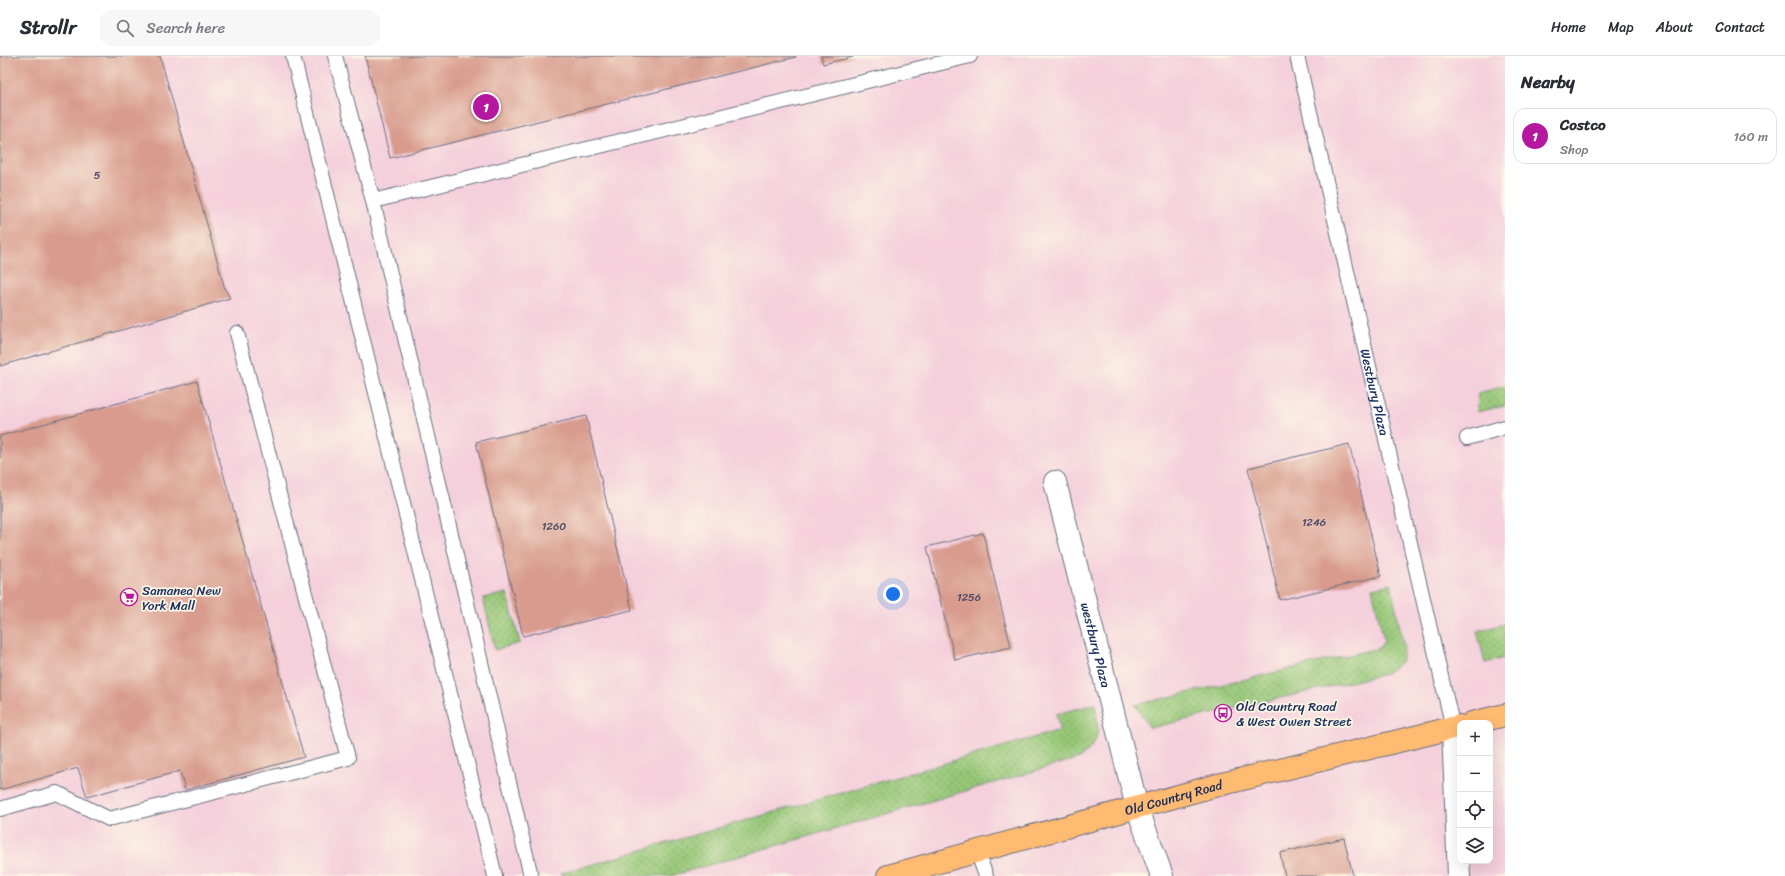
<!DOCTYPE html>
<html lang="en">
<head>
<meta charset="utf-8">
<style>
	:root { --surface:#fff; --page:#f7f7f7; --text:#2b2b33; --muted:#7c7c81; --line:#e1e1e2; --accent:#b5179e }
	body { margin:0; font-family:Sriracha,sans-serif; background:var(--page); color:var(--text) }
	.controls { position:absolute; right:12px; bottom:12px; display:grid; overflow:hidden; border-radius:8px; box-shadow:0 4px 16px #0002 }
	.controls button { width:36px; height:36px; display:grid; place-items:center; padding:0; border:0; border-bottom:1px solid var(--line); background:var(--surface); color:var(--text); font:20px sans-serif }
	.you { position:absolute; left:893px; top:538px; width:14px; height:14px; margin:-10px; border:3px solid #fff; border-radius:50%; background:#1a73e8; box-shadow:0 0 0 6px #1a73e833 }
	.badge { display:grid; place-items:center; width:26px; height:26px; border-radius:50%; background:var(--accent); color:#fff; font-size:13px; font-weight:700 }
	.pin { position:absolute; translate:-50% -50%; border:2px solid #fff; box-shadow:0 1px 4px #0006 }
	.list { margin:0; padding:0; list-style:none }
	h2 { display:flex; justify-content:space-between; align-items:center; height:52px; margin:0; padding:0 16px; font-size:17px }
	h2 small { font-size:13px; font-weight:400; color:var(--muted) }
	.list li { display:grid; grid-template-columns:26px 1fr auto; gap:12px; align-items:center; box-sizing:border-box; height:56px; margin:0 8px 8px; padding:0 8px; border:1px solid var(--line); border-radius:12px }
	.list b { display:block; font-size:15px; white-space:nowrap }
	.list p { margin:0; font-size:13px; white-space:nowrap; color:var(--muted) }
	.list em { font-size:13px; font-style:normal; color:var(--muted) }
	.icon { flex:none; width:22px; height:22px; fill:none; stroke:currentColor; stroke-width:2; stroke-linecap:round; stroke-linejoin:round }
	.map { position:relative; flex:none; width:1505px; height:820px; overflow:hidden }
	header { display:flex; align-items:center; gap:24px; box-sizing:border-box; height:56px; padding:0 20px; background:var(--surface); border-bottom:1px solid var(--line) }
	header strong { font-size:19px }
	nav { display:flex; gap:22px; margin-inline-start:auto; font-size:14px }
	.search { width:280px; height:36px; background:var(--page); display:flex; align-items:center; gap:10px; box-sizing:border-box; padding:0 14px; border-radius:12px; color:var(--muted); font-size:15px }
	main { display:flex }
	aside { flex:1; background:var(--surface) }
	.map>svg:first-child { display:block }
	.built { fill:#f4cfdc; fill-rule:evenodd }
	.green { fill:url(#green-dots); stroke:#587b6a }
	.building { fill:#d89b8d }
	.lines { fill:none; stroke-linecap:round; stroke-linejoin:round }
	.lane-casing { stroke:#676d82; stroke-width:16 }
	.street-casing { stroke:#676d82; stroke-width:24 }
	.primary-casing { stroke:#676d82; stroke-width:24 }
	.lane { stroke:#fff; stroke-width:14 }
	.street { stroke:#fff; stroke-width:22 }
	.primary { stroke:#ffbb71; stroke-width:22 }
	.labels { text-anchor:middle; stroke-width:3.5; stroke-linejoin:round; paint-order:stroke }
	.number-label { font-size:11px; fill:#4a4a6a }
	.street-label { font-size:13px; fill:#1b2f5e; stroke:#fcf5e5 }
	.poi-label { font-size:13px; fill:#1b2f5e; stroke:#fcf5e5; text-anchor:start }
</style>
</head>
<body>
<header>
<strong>Strollr</strong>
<div class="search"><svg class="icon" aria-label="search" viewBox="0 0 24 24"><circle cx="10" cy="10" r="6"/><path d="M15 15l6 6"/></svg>Search here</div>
<nav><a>Home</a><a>Map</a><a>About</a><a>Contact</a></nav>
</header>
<main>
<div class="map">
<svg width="1505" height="820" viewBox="0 0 1505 820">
	<defs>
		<pattern id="green-dots" width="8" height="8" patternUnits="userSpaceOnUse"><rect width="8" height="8" fill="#96c777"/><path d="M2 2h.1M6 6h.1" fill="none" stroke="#7aa265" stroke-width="1.8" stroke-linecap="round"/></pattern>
	</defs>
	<rect width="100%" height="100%" fill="#fcf5e5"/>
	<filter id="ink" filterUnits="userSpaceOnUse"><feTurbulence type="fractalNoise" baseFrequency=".025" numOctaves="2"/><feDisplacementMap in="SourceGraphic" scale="8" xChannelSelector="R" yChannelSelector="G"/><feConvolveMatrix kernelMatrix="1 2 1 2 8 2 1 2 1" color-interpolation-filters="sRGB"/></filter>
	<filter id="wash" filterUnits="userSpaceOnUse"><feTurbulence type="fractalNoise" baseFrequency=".012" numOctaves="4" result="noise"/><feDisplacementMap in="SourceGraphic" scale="16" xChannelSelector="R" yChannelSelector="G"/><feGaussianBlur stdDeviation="0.9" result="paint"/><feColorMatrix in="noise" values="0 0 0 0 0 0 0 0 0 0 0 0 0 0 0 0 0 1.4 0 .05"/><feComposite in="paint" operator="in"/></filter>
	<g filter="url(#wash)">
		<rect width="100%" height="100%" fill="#f3e1c4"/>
		<path class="built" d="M0,0H1505V820H0ZM1460,667H1490V805H1460Z"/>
		<g class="green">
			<polygon points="1505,330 1505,350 1477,356 1478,337"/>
			<polygon points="1391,528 1404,591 1401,606 1385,618 1150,672 1135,649 1379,592 1384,585 1372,532"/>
			<polygon points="507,537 520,587 495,594 483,542"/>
			<polygon points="1505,568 1505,602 1485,607 1477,575"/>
			<path d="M1095,648C1099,673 1102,684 1080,702L671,820H562V817L1060,674L1056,658Z"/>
		</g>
		<g id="blocks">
			<g class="building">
				<polygon points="0,0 160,0 225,233 230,242 0,310"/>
				<polygon points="365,0 796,0 796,1 390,102"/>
				<polygon points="821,0 853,0 853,1 823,8"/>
				<polygon points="197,325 304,701 185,734 180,715 87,741 78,712 0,734 0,380"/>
				<polygon points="586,360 632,554 523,580 476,386"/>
				<polygon points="1349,388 1381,520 1280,544 1248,412"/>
				<polygon points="983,477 1011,591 955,604 927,491"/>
				<polygon points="1344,782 1353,820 1285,820 1280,797"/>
			</g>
		</g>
	</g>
	<g filter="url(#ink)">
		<use href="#blocks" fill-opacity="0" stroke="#676d82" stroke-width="1"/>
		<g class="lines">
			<defs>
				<g id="lane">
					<polyline points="293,0 495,820"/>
					<polyline points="335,0 373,145 531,820"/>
					<path id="s1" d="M1297,0L1453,672"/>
					<polyline points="373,145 970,0"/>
					<polyline points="1467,382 1505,371"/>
					<polyline points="0,753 57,737 109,763 348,702 237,277"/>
					<polyline points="977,795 986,820"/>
				</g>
				<g id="street">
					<path id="s2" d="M1055,426L1137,751L1162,820"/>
					<polyline points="1453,672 1459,820"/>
				</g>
				<g id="primary">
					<polyline points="1472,667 1505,659"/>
					<path id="s3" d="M888,820L1214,730L1460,670"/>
				</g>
			</defs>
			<use href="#lane" class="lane-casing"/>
			<use href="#street" class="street-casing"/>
			<use href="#primary" class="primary-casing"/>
			<use href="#lane" class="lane"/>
			<use href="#street" class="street"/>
			<use href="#primary" class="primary"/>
		</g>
	</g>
	<defs>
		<symbol id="supermarket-ring" viewBox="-11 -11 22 22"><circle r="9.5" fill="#fcf5e5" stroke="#b5179e" stroke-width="1.5"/><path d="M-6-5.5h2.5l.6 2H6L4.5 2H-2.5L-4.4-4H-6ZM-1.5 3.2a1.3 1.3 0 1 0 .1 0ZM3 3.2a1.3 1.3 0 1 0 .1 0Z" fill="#b5179e"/></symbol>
		<symbol id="bus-ring" viewBox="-11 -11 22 22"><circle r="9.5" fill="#fcf5e5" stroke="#b5179e" stroke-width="1.5"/><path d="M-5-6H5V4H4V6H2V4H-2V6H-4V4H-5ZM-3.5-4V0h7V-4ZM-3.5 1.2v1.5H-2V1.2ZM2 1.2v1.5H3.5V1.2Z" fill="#b5179e"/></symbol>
	</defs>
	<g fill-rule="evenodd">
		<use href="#supermarket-ring" x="119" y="531" width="20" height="20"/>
		<use href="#bus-ring" x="1213" y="647" width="20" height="20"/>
	</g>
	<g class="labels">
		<g class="number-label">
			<text x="97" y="123">5</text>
			<text x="1314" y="470">1246</text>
			<text x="554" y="474">1260</text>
			<text x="969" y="545">1256</text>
		</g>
		<g class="street-label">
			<text dy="5" stroke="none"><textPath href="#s1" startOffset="345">Westbury Plaza</textPath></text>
			<text dy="5" stroke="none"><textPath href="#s2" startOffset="168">westbury Plaza</textPath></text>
			<text dy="5" stroke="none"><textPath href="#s3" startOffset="296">Old Country Road</textPath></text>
		</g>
		<g class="poi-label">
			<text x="142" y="539">Samanea New<tspan x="142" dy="15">York Mall</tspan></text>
			<text x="1236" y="655">Old Country Road<tspan x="1236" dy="15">&amp; West Owen Street</tspan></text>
		</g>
	</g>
</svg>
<div class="controls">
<button>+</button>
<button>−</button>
<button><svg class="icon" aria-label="locate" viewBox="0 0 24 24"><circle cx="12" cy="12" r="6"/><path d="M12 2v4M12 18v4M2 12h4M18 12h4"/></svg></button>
<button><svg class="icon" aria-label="layers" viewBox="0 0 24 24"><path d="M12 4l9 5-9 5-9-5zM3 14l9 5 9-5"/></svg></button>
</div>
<div class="you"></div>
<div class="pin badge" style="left:486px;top:51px">1</div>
</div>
<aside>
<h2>Nearby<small></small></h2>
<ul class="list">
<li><span class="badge">1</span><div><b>Costco</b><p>Shop</p></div><em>160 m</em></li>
</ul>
</aside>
</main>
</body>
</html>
